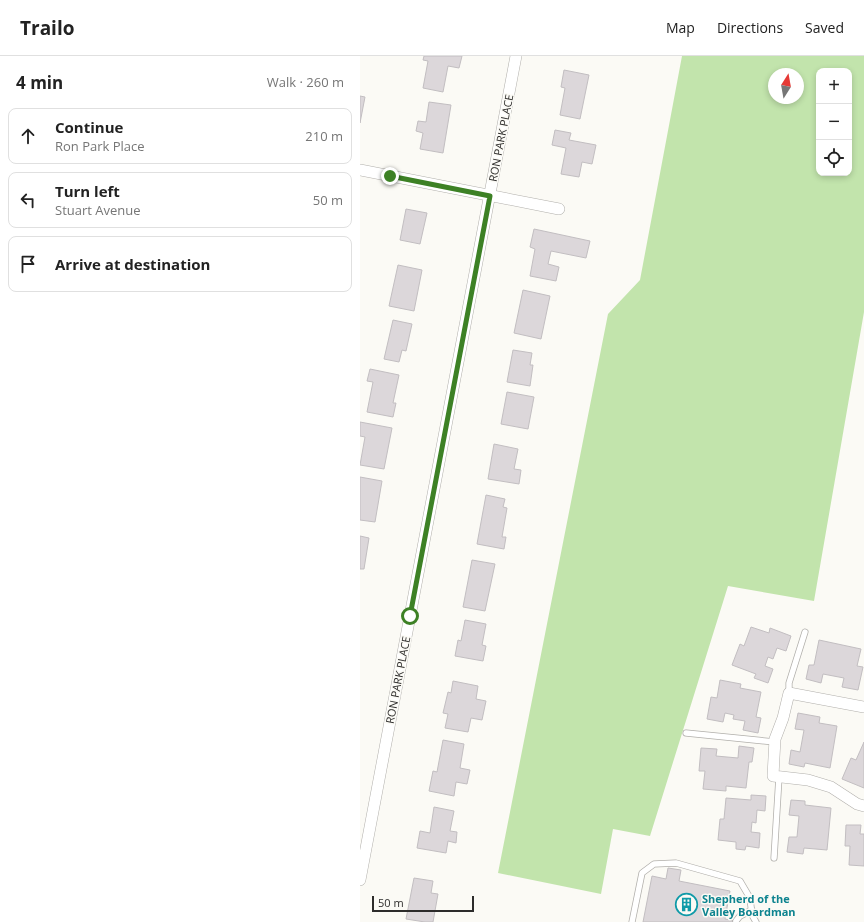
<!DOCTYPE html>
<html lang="en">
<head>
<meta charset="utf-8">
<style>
	:root { --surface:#fff; --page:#f6f6f6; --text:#222; --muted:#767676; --line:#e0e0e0 }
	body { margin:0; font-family:"Open Sans",sans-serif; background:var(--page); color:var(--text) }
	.controls { position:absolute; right:12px; top:12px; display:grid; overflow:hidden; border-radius:8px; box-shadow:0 2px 6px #0003 }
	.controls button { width:36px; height:36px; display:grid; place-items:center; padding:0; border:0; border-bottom:1px solid var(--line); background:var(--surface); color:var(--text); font:20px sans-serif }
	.compass { position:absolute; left:408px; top:12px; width:36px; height:36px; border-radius:50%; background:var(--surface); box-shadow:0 2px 6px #0003; rotate:11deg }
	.scale { position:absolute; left:12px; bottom:10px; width:102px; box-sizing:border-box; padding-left:4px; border:2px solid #2d2c2b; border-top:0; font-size:11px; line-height:14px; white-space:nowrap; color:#2d2c2b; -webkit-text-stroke:3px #fbfaf5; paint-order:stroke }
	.stop { position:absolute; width:12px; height:12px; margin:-9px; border:3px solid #3d8125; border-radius:50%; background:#fff }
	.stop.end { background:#3d8125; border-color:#fff; box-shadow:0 1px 4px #0008 }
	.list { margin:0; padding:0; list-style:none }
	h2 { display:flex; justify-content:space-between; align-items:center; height:52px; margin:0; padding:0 16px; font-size:17px }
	h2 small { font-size:13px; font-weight:400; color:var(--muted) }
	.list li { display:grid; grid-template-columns:26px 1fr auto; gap:12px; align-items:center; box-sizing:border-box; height:56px; margin:0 8px 8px; padding:0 8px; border:1px solid var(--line); border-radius:8px }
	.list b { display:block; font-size:15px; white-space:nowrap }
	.list p { margin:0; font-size:13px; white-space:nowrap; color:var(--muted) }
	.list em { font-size:13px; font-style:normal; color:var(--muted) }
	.icon { flex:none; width:22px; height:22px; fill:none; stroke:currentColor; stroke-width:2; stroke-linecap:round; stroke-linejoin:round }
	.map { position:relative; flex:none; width:504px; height:866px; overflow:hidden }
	header { display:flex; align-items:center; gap:24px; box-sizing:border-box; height:56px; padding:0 20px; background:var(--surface); border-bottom:1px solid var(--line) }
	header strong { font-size:19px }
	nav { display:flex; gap:22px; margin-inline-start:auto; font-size:14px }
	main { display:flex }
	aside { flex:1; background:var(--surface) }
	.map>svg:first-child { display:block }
	.green { fill:#c2e4ac; fill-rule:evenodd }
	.building { fill:#dcd7da; stroke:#c2bec1 }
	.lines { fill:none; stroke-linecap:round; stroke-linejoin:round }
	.lane-casing { stroke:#b1afab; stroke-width:7 }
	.street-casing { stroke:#b1afab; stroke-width:12 }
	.lane { stroke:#fff; stroke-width:5.5 }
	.street { stroke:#fff; stroke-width:11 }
	.route { stroke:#3d8125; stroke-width:5 }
	.labels { text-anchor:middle; stroke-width:3; stroke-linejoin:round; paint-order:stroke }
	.street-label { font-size:11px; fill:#2d2c2b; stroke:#fbfaf5 }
	.culture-label { font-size:11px; font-weight:bold; fill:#0d838f; stroke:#fbfaf5; text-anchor:start }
</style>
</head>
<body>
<header>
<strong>Trailo</strong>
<nav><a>Map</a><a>Directions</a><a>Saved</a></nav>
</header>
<main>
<aside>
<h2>4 min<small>Walk · 260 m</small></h2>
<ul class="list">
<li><svg class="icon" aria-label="ahead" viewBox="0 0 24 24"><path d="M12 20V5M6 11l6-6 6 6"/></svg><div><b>Continue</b><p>Ron Park Place</p></div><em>210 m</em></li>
<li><svg class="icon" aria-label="left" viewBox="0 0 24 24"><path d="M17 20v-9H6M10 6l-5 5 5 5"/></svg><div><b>Turn left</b><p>Stuart Avenue</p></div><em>50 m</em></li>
<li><svg class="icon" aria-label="arrive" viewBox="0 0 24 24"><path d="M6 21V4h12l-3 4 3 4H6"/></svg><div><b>Arrive at destination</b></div></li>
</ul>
</aside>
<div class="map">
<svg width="504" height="866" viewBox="0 0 504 866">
	<rect width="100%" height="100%" fill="#fbfaf5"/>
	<path class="green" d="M322,0H504V256L454,545L368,530L290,780L253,773L241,838L138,817L248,258L280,224ZM459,15H489V117H459ZM414,18H438V42H414Z"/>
	<g class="building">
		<polygon points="64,0 102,0 99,12 88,10 83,36 63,32 68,5 63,4"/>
		<polygon points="204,14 229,19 220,63 200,59 205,32 201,31"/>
		<polygon points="0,40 5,41 0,67"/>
		<polygon points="69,46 91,49 83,97 60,93 63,77 56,75 58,65 66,66"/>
		<polygon points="195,74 211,77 209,84 236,89 232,108 222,106 219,121 201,118 206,92 192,89"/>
		<polygon points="46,153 67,157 60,188 40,184"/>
		<polygon points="174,173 230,185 226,202 191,195 188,208 199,211 196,225 170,220 175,193 170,191"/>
		<polygon points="38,209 62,214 54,255 29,250"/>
		<polygon points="163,234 190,240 181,283 154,277"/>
		<polygon points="33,264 52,268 46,295 42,294 39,306 24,303"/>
		<polygon points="153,294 172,297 170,309 173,309 170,330 147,326"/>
		<polygon points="10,313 39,319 33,347 36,347 33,361 7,356 13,326 7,325"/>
		<polygon points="147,336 174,341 168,373 141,368"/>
		<polygon points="0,366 32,372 24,413 0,409 5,381 0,380"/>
		<polygon points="134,388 158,393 154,413 161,414 159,428 128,423"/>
		<polygon points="0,421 22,425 15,466 0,464"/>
		<polygon points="126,439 145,443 143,451 147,452 142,481 146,481 144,493 117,488"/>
		<polygon points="0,480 9,482 4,513 0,513"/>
		<polygon points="112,504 135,508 125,555 103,551"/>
		<polygon points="105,564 126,568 122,589 126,590 123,605 95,600 98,584 101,585"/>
		<polygon points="391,571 409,577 410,572 431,580 426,595 417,592 413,603 408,601 405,610 413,613 408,627 394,622 396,618 372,609 380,588 384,590"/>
		<polygon points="459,584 501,593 497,610 503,611 498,634 482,631 484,622 463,618 461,627 446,623 449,609 454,609"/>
		<polygon points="360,624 381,628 380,632 401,636 396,661 401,662 398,677 383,674 385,665 373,663 374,659 365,657 363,666 347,663 351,641 357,642"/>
		<polygon points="93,625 118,630 116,643 126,645 122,664 111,662 108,676 85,672 88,658 83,657 88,636 91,637"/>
		<polygon points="438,657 460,661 459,667 477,670 470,712 445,707 444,711 429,708 431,694 440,696 444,674 435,673"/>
		<polygon points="83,684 104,688 100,712 110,714 107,728 96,726 94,740 69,735 73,715 77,716"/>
		<polygon points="504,686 504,732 482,723 491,702 496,704"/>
		<polygon points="379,690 394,692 392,706 389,706 386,732 366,730 366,735 343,733 345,715 339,715 341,692 357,693 356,700 378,702"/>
		<polygon points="391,739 406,740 405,755 397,754 396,767 392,766 391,776 400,777 399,792 386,790 385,794 376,793 376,786 358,784 360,763 364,763 366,742 391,744"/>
		<polygon points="431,744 445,745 445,749 471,752 467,794 444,792 443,798 427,796 429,781 437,781 439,760 429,759"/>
		<polygon points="74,751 94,755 90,775 97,776 96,787 88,785 86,797 57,792 60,775 70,777"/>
		<polygon points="486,769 501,769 500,778 504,778 504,810 489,809 490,790 485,790"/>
		<polygon points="308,812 321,814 319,825 370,835 365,863 380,866 283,866 292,820 306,823"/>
		<polygon points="54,822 73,825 71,837 78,838 73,866 65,866 46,863"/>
	</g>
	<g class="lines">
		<defs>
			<g id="lane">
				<polyline points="429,637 429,627 445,576"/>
				<polyline points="326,677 415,686"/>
				<polyline points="414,802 419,721"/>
				<polyline points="376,865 380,860 392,854"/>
				<polyline points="272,866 282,817 294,808 316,807 380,825 390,842 392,859 396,866"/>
			</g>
			<g id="street">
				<polyline points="0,114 199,153"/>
				<polyline points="504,651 429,637 423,662 415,683 413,720 448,724 471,731 497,748 504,750"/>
				<polyline points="0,824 156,0"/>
			</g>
		</defs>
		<use href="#lane" class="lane-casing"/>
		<use href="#street" class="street-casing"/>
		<use href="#lane" class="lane"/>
		<use href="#street" class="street"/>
	</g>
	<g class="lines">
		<polyline class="route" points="30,120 130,140 50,560"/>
	</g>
	<defs>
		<symbol id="building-ring" viewBox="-11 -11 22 22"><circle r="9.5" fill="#fbfaf5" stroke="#0f9aa8" stroke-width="1.5"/><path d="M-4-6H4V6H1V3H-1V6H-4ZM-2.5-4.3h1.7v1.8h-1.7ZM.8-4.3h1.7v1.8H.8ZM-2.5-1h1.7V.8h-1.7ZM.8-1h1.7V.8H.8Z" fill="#0f9aa8"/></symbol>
	</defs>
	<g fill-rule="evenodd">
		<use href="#building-ring" x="314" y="836" width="25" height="25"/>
	</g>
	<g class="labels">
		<g class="street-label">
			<text transform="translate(141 82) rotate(-79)" y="4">RON PARK PLACE</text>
			<text transform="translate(38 624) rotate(-79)" y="4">RON PARK PLACE</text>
		</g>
		<g class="culture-label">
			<text x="342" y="847">Shepherd of the<tspan x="342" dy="13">Valley Boardman</tspan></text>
		</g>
	</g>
</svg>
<div class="controls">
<button>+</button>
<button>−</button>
<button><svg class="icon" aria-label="locate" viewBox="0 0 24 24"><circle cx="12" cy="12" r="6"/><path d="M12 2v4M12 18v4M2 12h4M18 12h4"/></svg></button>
</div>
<svg class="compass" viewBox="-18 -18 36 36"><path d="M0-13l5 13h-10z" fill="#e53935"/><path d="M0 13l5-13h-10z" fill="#767676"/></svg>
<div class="scale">50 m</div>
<div class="stop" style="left:50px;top:560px"></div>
<div class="stop end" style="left:30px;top:120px"></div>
</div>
</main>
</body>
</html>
